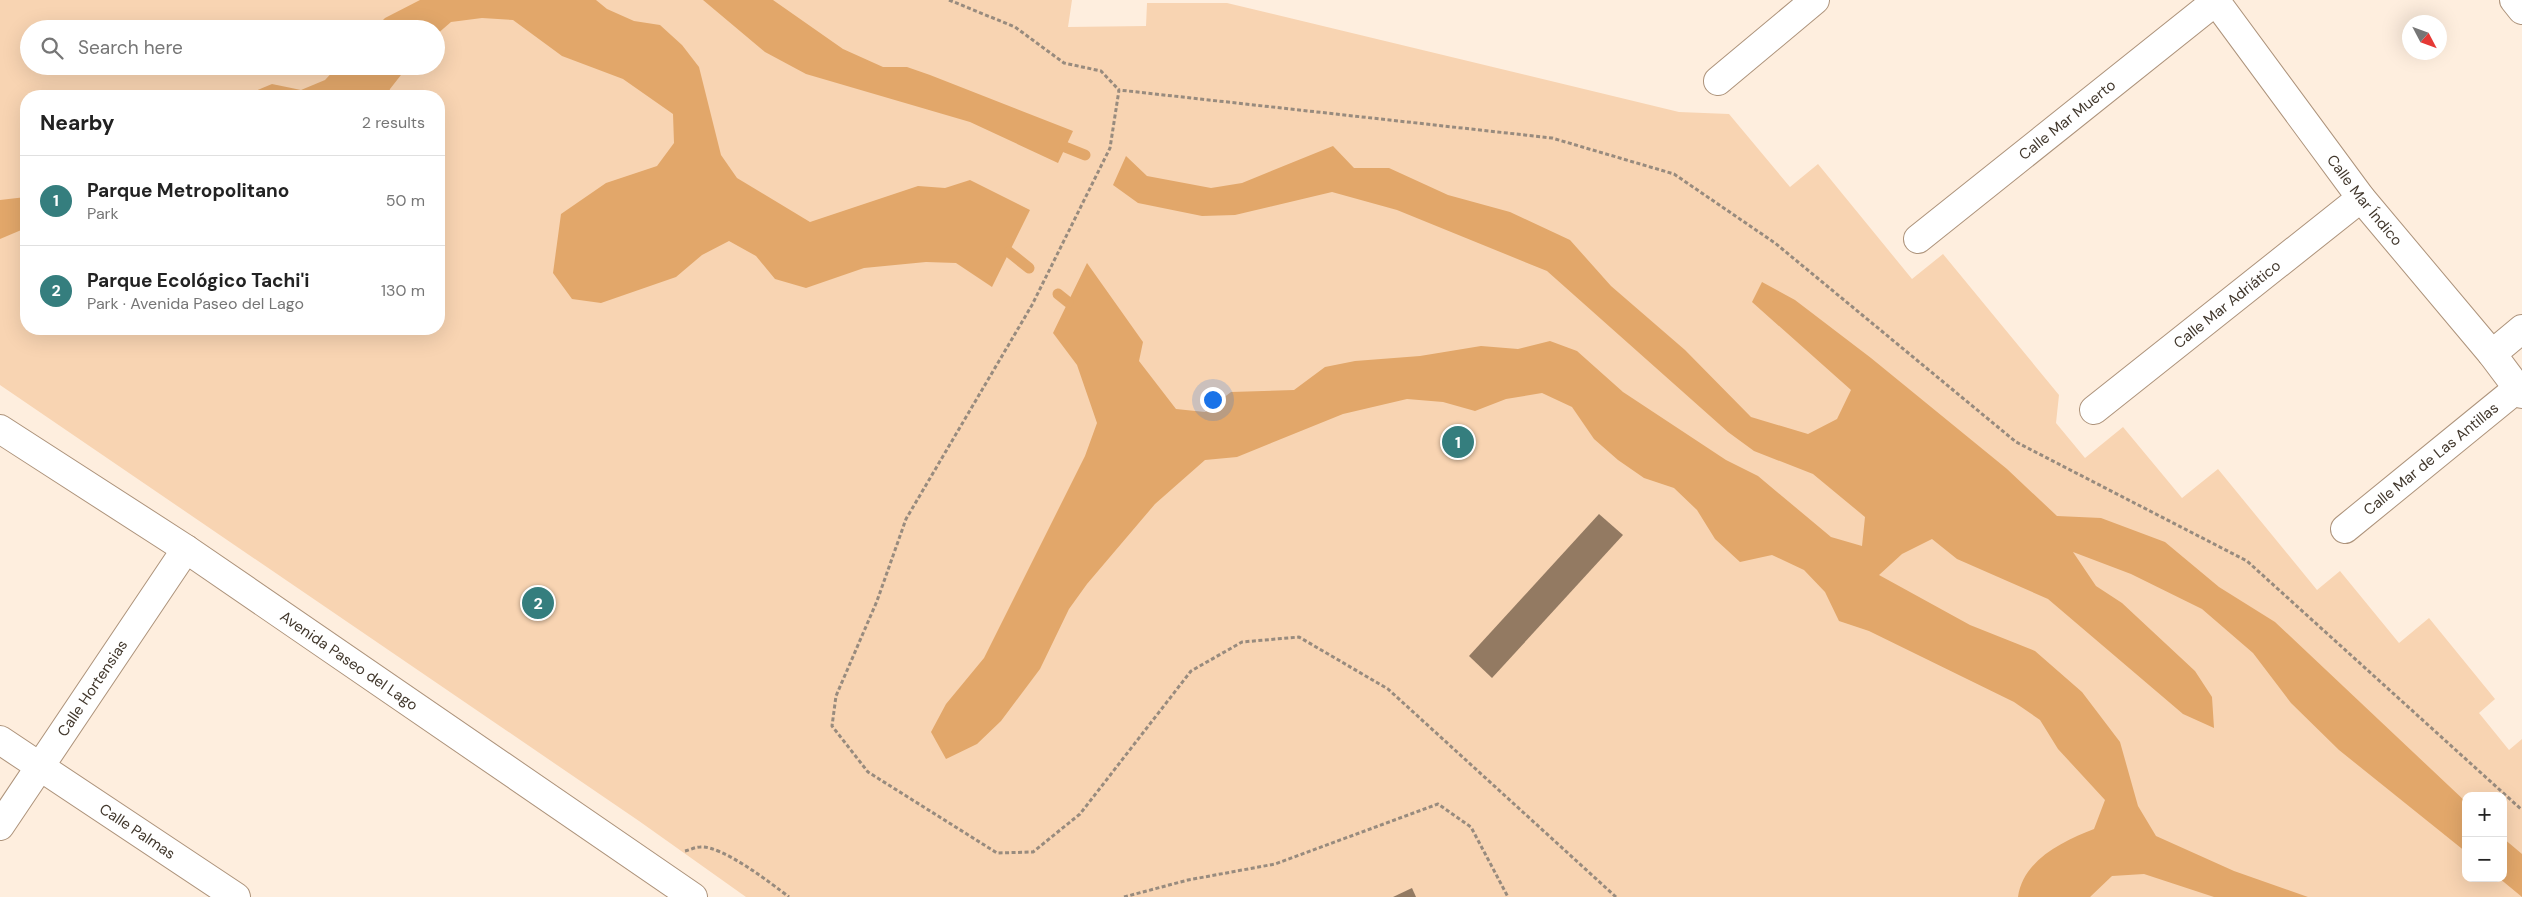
<!DOCTYPE html>
<html lang="en">
<head>
<meta charset="utf-8">
<style>
	:root { --surface:#fff; --page:#f6f6f6; --text:#222; --muted:#767676; --line:#e0e0e0; --accent:#357e7e }
	body { margin:0; font-family:"DM Sans",sans-serif; background:var(--page); color:var(--text) }
	.controls { position:absolute; right:15px; bottom:15px; display:grid; overflow:hidden; border-radius:10px; box-shadow:0 5px 20px #0002 }
	.controls button { width:45px; height:45px; display:grid; place-items:center; padding:0; border:0; border-bottom:1px solid var(--line); background:var(--surface); color:var(--text); font:25px sans-serif }
	.compass { position:absolute; left:2402px; top:15px; width:45px; height:45px; border-radius:50%; background:var(--surface); box-shadow:0 5px 20px #0002; rotate:131deg }
	.you { position:absolute; left:1212px; top:399px; width:18px; height:18px; margin:-12px; border:4px solid #fff; border-radius:50%; background:#1a73e8; box-shadow:0 0 0 8px #1a73e833 }
	.badge { display:grid; place-items:center; width:32px; height:32px; border-radius:50%; background:var(--accent); color:#fff; font-size:16px; font-weight:700 }
	.pin { position:absolute; translate:-50% -50%; border:2px solid #fff; box-shadow:0 1px 5px #0006 }
	.list { margin:0; padding:0; list-style:none }
	h2 { display:flex; justify-content:space-between; align-items:center; height:65px; margin:0; padding:0 20px; font-size:21px }
	h2 small { font-size:16px; font-weight:400; color:var(--muted) }
	.list li { display:grid; grid-template-columns:32px 1fr auto; gap:15px; align-items:center; box-sizing:border-box; height:90px; padding:0 20px; border-top:1px solid var(--line) }
	.list b { display:block; font-size:19px; white-space:nowrap }
	.list p { margin:0; font-size:16px; white-space:nowrap; color:var(--muted) }
	.list em { font-size:16px; font-style:normal; color:var(--muted) }
	.icon { flex:none; width:28px; height:28px; fill:none; stroke:currentColor; stroke-width:2; stroke-linecap:round; stroke-linejoin:round }
	.map { position:relative; flex:none; width:2522px; height:897px; overflow:hidden }
	.search { position:absolute; background:var(--surface); box-shadow:0 5px 20px #0002; left:20px; top:20px; width:425px; height:55px; display:flex; align-items:center; gap:12px; box-sizing:border-box; padding:0 18px; border-radius:28px; color:var(--muted); font-size:19px }
	.panel { position:absolute; background:var(--surface); box-shadow:0 5px 20px #0002; left:20px; top:90px; width:425px; height:245px; border-radius:20px }
	.map>svg:first-child { display:block }
	.green { fill:#f8d4b2; fill-rule:evenodd }
	.water { fill:#e2a76a }
	.lines { fill:none; stroke-linecap:round; stroke-linejoin:round }
	.stream { stroke:#e2a76a; stroke-width:11 }
	.building { fill:#937a62 }
	.street-casing { stroke:#ad937b; stroke-width:30 }
	.secondary-casing { stroke:#ad937b; stroke-width:30 }
	.path { stroke:#988b7e; stroke-width:3; stroke-dasharray:4 2.5; stroke-linecap:butt }
	.street { stroke:#fff; stroke-width:28 }
	.secondary { stroke:#fff; stroke-width:28 }
	.labels { text-anchor:middle; stroke-width:5; stroke-linejoin:round; paint-order:stroke }
	.street-label { font-size:15px; fill:#41372c; stroke:#fefefe }
</style>
</head>
<body>
<div class="map">
<svg width="2522" height="897" viewBox="0 0 2522 897">
	<rect width="100%" height="100%" fill="#feeede"/>
	<path class="green" d="M0,0H1072L1068,27L1146,26L1147,3H1227L1679,112L1729,114L1790,187L1818,164L1912,279L1943,254L2059,395L2056,423L2085,458L2123,427L2182,498L2218,469L2317,590L2340,571L2399,643L2429,618L2495,699L2479,713L2509,750L2522,739V897H746L639,821L0,385ZM29,29H436V66H29ZM26,96H439V329H26ZM2466,796H2503V878H2466Z"/>
	<g class="water">
		<polygon points="420,0 596,0 607,9 634,21 660,25 682,45 699,67 721,155 737,178 810,222 918,186 945,188 970,180 1030,210 992,287 956,263 926,262 864,268 806,288 775,279 756,256 729,241 702,255 676,277 601,303 572,299 553,273 561,214 606,183 657,166 674,143 673,114 623,79 562,56 513,20 482,18 451,22 436,35 436,29 374,29 385,18"/>
		<polygon points="703,0 773,0 843,49 883,67 907,67 930,75 1073,131 1058,163 970,122 806,74 765,52"/>
		<polygon points="338,66 408,66 390,89 388,96 243,96 272,84 301,90 325,80"/>
		<path d="M1333,146L1354,168H1389L1448,195L1510,212L1570,240L1611,286L1685,350L1751,417L1808,434L1837,419L1851,390L1752,302L1762,282L1795,300L1871,358L2007,469L2057,516L2101,518L2165,542L2219,587L2275,622L2466,802V852L2339,750L2291,703L2253,653L2202,609L2131,574L2073,552L2096,586L2122,603L2195,671L2212,697L2214,728L2183,714L2048,599L1957,559L1932,539L1902,554L1879,575L1970,625L2035,651L2082,692L2120,742L2138,806L2156,836L2234,871L2308,897H2214L2144,874L2112,876L2090,897H2018C2023,860 2063,841 2094,829L2105,800L2058,749L2040,720L2014,702L1869,631L1839,621L1825,592L1804,570L1772,555L1740,562L1715,539L1697,510L1674,488L1644,478L1618,460L1594,439L1572,407L1542,393L1506,399L1475,411L1443,402L1407,399L1343,414L1237,457L1205,460L1155,504L1087,584L1069,609L1040,669L1001,721L977,744L946,759L931,732L946,704L984,658L1085,456L1097,423L1077,365L1053,333L1087,263L1143,342L1139,361L1176,409L1205,412L1231,392L1294,390L1325,367L1355,361L1420,356L1481,346L1518,349L1550,341L1577,351L1623,392L1726,460L1758,476L1831,537L1862,546L1865,517L1813,474L1754,451L1728,432L1547,271L1397,210L1332,192L1235,215L1202,216L1138,203L1113,185L1126,156L1147,176L1211,188L1242,183Z"/>
		<polygon points="26,197 26,228 0,239 0,200"/>
		<polygon points="2503,838 2522,854 2522,897 2499,878 2503,878"/>
	</g>
	<g class="lines">
		<g class="stream">
			<polyline points="1065,147 1085,155"/>
			<polyline points="1009,252 1029,268"/>
			<polyline points="1058,294 1068,302"/>
		</g>
	</g>
	<g class="building">
		<polygon points="1599,514 1623,535 1492,678 1469,656"/>
		<polygon points="1412,888 1416,897 1393,897"/>
	</g>
	<g class="lines">
		<defs>
			<g id="street">
				<path id="s1" d="M2215,0L2361,198L2492,354L2522,394"/>
				<polyline points="1718,81 1815,0"/>
				<path id="s2" d="M1918,239L2216,1"/>
				<polyline points="2492,354 2522,329"/>
				<path id="s3" d="M2094,410L2361,198"/>
				<path id="s4" d="M2345,529L2518,388"/>
				<path id="s5" d="M0,740L236,897"/>
				<path id="s6" d="M0,826L186,549"/>
			</g>
			<g id="secondary">
				<polyline points="2514,0 2522,10"/>
				<path id="s7" d="M0,429L186,549L693,897"/>
			</g>
		</defs>
		<use href="#street" class="street-casing"/>
		<use href="#secondary" class="secondary-casing"/>
		<g class="path">
			<polyline points="949,0 1015,27 1064,63 1101,71 1119,90"/>
			<path d="M685,851C690,850 695,847 700,847C722,845 772,884 789,897"/>
			<polyline points="1124,897 1188,880 1275,864 1438,804 1471,827 1508,897"/>
			<polyline points="1616,897 1388,689 1299,637 1242,642 1191,671 1080,814 1033,852 997,853 868,772 832,726 836,696 877,601 906,519 1032,305 1110,148 1119,90 1552,138 1674,174 1775,243 2016,442 2247,561 2522,810"/>
		</g>
		<use href="#street" class="street"/>
		<use href="#secondary" class="secondary"/>
	</g>
	<g class="labels">
		<g class="street-label">
			<text dy="5" stroke="none"><textPath href="#s2" startOffset="191">Calle Mar Muerto</textPath></text>
			<text dy="5" stroke="none"><textPath href="#s1" startOffset="250">Calle Mar Índico</textPath></text>
			<text dy="5" stroke="none"><textPath href="#s3" startOffset="170">Calle Mar Adriático</textPath></text>
			<text dy="5" stroke="none"><textPath href="#s4" startOffset="111">Calle Mar de Las Antillas</textPath></text>
			<text dy="5" stroke="none"><textPath href="#s7" startOffset="419">Avenida Paseo del Lago</textPath></text>
			<text dy="5" stroke="none"><textPath href="#s6" startOffset="166">Calle Hortensias</textPath></text>
			<text dy="5" stroke="none"><textPath href="#s5" startOffset="165">Calle Palmas</textPath></text>
		</g>
	</g>
</svg>
<div class="controls">
<button>+</button>
<button>−</button>
</div>
<svg class="compass" viewBox="-18 -18 36 36"><path d="M0-13l5 13h-10z" fill="#e53935"/><path d="M0 13l5-13h-10z" fill="#767676"/></svg>
<div class="you"></div>
<div class="pin badge" style="left:1458px;top:442px">1</div>
<div class="pin badge" style="left:538px;top:603px">2</div>
<div class="search"><svg class="icon" aria-label="search" viewBox="0 0 24 24"><circle cx="10" cy="10" r="6"/><path d="M15 15l6 6"/></svg>Search here</div>
<section class="panel">
<h2>Nearby<small>2 results</small></h2>
<ul class="list">
<li><span class="badge">1</span><div><b>Parque Metropolitano</b><p>Park</p></div><em>50 m</em></li>
<li><span class="badge">2</span><div><b>Parque Ecológico Tachi'i</b><p>Park · Avenida Paseo del Lago</p></div><em>130 m</em></li>
</ul>
</section>
</div>
</body>
</html>
